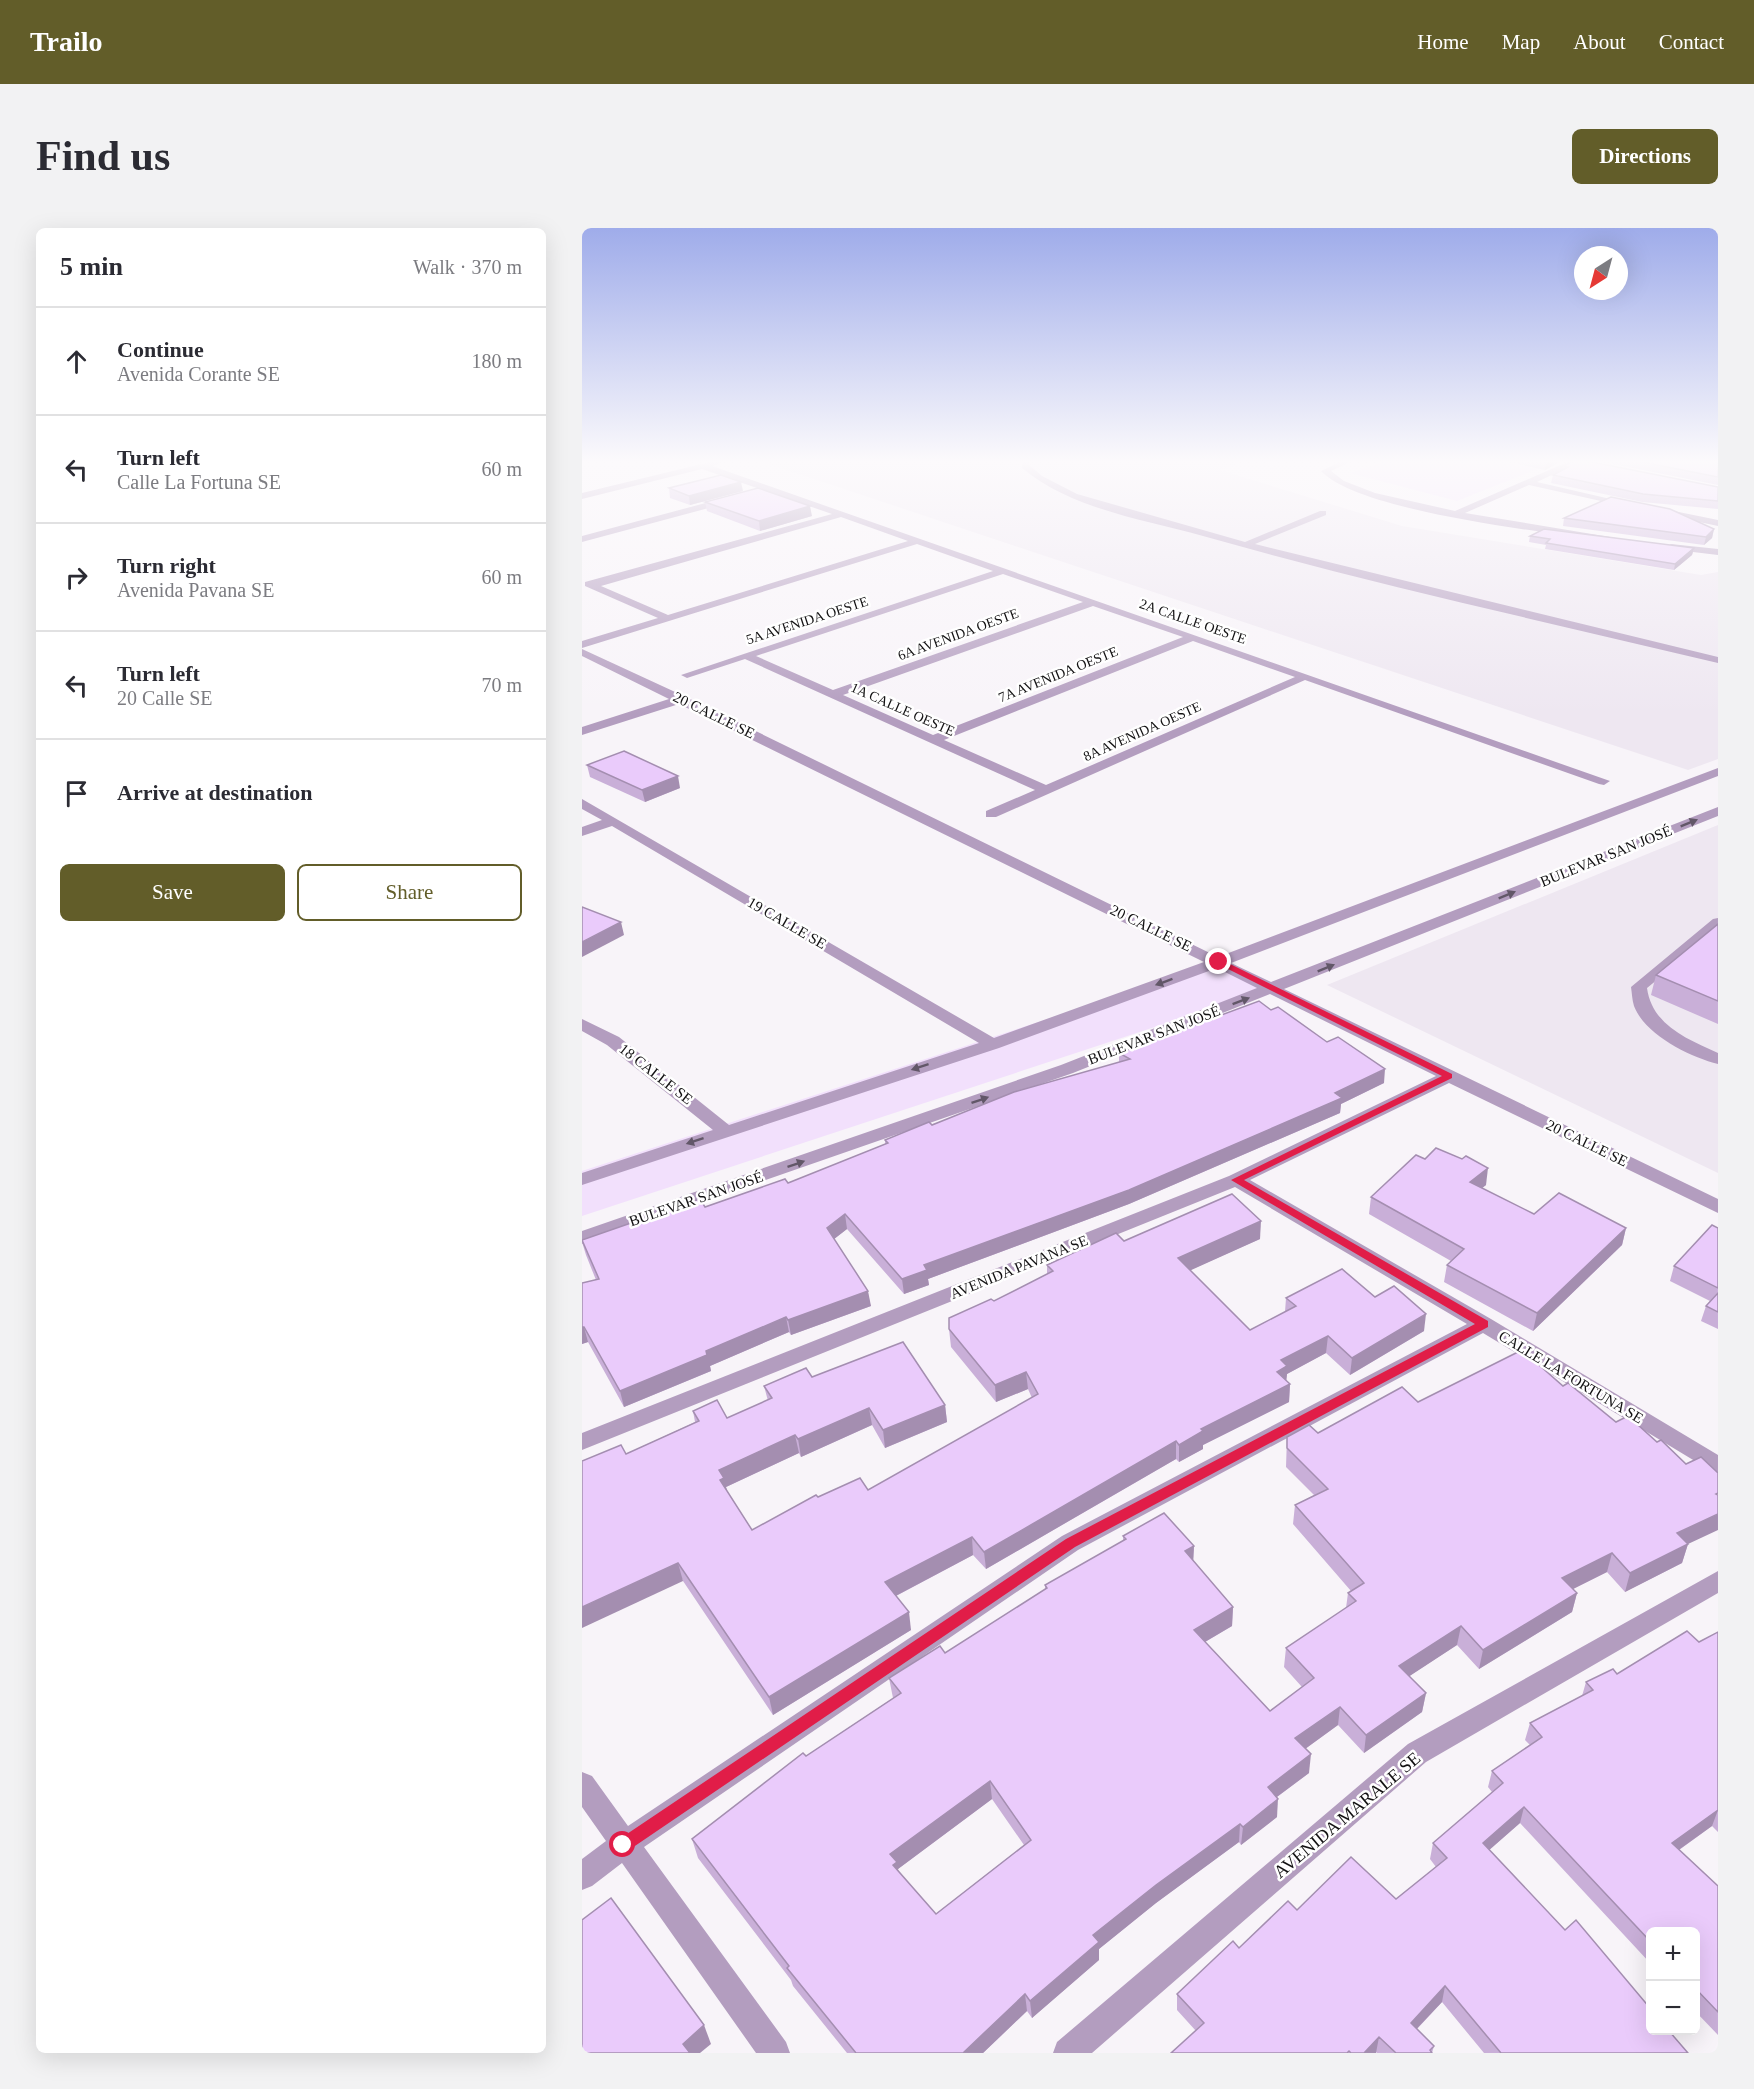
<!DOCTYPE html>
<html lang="en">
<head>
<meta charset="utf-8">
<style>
	:root { --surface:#fff; --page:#f2f2f3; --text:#2b2b33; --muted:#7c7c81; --line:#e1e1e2; --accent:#625d29 }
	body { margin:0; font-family:"Times New Roman",serif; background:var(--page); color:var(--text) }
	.controls { position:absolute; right:18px; bottom:18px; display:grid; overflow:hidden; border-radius:9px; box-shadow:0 6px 24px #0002 }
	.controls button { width:54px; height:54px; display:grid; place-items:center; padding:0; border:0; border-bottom:2px solid var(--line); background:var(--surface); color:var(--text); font:30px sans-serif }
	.compass { position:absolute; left:992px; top:18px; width:54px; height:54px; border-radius:50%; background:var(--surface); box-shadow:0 6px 24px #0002; rotate:216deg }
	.stop { position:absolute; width:18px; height:18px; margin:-14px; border:4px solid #e11d48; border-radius:50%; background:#fff }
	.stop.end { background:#e11d48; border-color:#fff; box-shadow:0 2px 6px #0008 }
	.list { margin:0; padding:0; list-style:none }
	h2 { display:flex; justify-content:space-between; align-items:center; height:78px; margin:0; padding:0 24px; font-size:26px }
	h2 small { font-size:20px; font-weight:400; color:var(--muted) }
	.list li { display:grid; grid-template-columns:39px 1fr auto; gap:18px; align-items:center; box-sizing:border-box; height:108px; padding:0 24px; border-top:2px solid var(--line) }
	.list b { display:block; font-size:22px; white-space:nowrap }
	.list p { margin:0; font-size:20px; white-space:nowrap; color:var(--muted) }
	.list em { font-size:20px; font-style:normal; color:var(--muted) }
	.actions { display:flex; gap:12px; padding:18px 24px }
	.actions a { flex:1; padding:14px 0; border:2px solid var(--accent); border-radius:9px; text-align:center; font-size:21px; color:var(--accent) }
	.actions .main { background:var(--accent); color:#fff }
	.icon { flex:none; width:33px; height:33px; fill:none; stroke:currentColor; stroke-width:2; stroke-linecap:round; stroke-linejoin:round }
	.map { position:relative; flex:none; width:1136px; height:1825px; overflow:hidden; border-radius:9px }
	header { display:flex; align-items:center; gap:36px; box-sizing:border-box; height:84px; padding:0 30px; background:var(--accent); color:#fff }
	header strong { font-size:28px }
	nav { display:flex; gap:33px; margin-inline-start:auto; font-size:21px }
	.intro { display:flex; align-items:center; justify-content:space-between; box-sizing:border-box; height:144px; padding:0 36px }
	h1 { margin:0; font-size:42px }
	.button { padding:15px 27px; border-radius:9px; background:var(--accent); color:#fff; font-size:21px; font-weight:700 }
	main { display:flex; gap:36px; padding:0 36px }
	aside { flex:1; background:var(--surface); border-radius:9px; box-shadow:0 6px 24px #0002 }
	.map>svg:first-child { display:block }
	.built { fill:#eee7f1 }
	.green { fill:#f2e0fc }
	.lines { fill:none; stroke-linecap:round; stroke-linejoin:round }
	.minor { fill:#b39dbf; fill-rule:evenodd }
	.wall { fill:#c9afd8; fill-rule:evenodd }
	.shaded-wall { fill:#a48eb0 }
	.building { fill:#eacbfb; stroke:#a48eb0; stroke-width:1.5; fill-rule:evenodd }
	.oneway { fill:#625768 }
	.route { fill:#e11d48 }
	.labels { text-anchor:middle; stroke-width:5; stroke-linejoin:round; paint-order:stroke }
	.far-street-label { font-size:14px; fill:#121112; stroke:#fff }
	.street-label { font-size:15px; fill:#121112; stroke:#fff }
	.near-street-label { font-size:18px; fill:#121112; stroke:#fff }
</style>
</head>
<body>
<header>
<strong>Trailo</strong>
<nav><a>Home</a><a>Map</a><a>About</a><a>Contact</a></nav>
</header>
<div class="intro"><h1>Find us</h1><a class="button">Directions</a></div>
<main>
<aside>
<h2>5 min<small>Walk · 370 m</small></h2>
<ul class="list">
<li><svg class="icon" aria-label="ahead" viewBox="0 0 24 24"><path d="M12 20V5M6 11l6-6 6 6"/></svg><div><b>Continue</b><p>Avenida Corante SE</p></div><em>180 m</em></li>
<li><svg class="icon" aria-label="left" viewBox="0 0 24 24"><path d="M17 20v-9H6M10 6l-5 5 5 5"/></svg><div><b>Turn left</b><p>Calle La Fortuna SE</p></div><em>60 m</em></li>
<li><svg class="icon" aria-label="right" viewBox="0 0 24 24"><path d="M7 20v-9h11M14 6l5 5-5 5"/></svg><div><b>Turn right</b><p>Avenida Pavana SE</p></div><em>60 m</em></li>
<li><svg class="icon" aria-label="left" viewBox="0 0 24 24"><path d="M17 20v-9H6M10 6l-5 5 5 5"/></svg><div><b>Turn left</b><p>20 Calle SE</p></div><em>70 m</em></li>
<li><svg class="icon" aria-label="arrive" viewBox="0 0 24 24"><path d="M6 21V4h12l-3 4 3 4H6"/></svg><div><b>Arrive at destination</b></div></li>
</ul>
<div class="actions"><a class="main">Save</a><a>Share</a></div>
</aside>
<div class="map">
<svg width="1136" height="1825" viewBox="0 0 1136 1825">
	<rect width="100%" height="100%" fill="#f8f4f9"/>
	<g class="built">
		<polygon points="175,232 669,232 638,242 820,298 1119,347 1136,344 1136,531 1106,542"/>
		<polygon points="1136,597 1136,945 745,757"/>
	</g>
	<g class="green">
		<polygon points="809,232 912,232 955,241 875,273 768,245"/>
		<polygon points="637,735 688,761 0,988 0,943"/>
	</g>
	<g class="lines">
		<g class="minor">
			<polygon points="0,232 6,232 0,235"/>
			<path d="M136,232H149L130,238L1028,553L1022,557L1017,556L723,452L414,589H404V583L453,562L163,431L105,450L99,447L411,343L335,316L0,420V413L76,390L3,358V354L250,286L120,241L0,271V265ZM259,289L326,313L86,387L19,358ZM421,346L501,374L251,462L174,428ZM511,378L601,409L351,507L261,467ZM611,413L713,449L464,557L362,512Z"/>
			<path d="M440,232H448L447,237L460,248L495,266L663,314L738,283H744V287L673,316L1136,429V435C964,394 791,356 621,308C560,291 489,281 440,240Z"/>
			<path d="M762,232H772L749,243L762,253L793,265L873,283L990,232H1001L955,254L1050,276L1046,279L947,257L883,285L1040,311L1035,314C972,305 779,285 739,243Z"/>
			<polygon points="146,269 150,272 149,274 0,314 0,308"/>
			<polygon points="1082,281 1136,292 1136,298 1079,286 1079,282"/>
			<polygon points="1089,316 1136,321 1136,327 1086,321 1084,319"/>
			<polygon points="0,421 104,469 636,729 1136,540 1136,548 649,735 689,754 1136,579 1136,588 702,761 1136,971 1136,985 867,855 668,952 909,1091 1136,1227 1136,1247 901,1105 496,1322 62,1619 204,1814 208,1825 174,1825 40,1635 10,1658 0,1662 0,1631 24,1613 0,1579 0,1544 10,1548 46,1598 480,1308 885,1096 653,959 0,1222 0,1205 647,948 854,848 688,766 491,845 0,1016 0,1003 479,837 675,760 635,740 417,820 0,957 0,945 131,902 25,817 0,803 0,791 37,809 147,897 397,815 30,598 0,608 0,599 20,592 0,581 0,571 412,810 622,734 97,476 0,507 0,499 87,471 0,428"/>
			<path d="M1136,690V702L1065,760C1070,797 1105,811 1136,825V836C1108,829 1063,807 1052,778C1050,772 1050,765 1049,759L1131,691Z"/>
			<polygon points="1136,1343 1136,1365 844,1534 510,1825 471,1825 475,1814 826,1516"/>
		</g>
	</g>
	<g class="wall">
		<polygon points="917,232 981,232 963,242"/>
		<polygon points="1011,232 1136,232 1136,257"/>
		<polygon points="981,238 1136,259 1136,281 1060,274 969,255 971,247 980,242"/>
		<polygon points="87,260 161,263 108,277 88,270"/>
		<polygon points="123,274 230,288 178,303 125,283"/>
		<polygon points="982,290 1132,301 1130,310 1122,317 981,298"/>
		<polygon points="948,308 1112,320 1110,327 1092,342 963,321 964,317 947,314"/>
		<polygon points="5,537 98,560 63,574 8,549"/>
		<polygon points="1136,696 1136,796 1069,767 1074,747"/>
		<polygon points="689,782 802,855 759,876 758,885 547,976 346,1051 347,1057 322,1066 265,1001 252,1011 289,1078 209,1107 207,1104 128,1138 129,1143 42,1179 6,1114 0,1116 0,1055 14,1052 4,1027 0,1014 206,955 303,916 303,912 537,834 537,825"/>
		<polygon points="843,931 904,957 900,960 952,986 1044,1000 1040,1017 951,1103 862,1054 865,1037 869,1033 787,986 789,969"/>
		<polygon points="1136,1000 1136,1101 1119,1093 1124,1078 1128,1073 1088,1053 1092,1038"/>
		<polygon points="678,1011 608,1042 668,1102 703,1084 704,1070 793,1069 842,1103 768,1147 744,1125 705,1146 704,1152 708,1156 707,1174 621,1217 621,1221 597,1234 594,1231 404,1341 391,1327 314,1368 329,1402 191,1487 101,1353 44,1226 113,1194 111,1183 145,1190 186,1173 182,1158 230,1149 363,1177 365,1194 303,1220 290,1197 219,1229 217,1225 144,1259 145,1263 170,1302 236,1269 286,1262 450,1170 446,1161 414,1174 369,1119 367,1101 412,1073 465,1046 465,1037 542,1013"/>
		<path d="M836,1174L1106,1316L1100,1335L1043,1364L1025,1344L991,1361L995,1365L990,1384L897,1441L875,1417L827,1448L844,1465L840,1484L782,1525L756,1497L723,1521L727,1545L695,1569V1589L659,1617L657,1614L574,1675L517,1721V1732L450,1790L445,1783L401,1825H265L211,1758L209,1752L116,1630L110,1611L224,1528L311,1470L307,1450L363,1425L463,1362V1357L541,1313V1308L612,1318L611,1333L651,1379L650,1398L623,1414L688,1483L720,1459L702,1439L704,1420L764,1380L766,1365L769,1363L711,1296L713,1277L732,1267L704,1239L705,1209L736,1205ZM410,1571L442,1617L354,1686L316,1643V1641Z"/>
		<polygon points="1136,1404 1136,1604 1130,1598 1097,1622 1136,1658 1136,1807 1113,1783 1113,1704 1068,1704 1068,1735 938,1595 907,1622 983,1702 1106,1825 902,1825 860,1774 835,1801 852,1818 850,1825 795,1825 794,1824 794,1825 589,1825 614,1803 595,1782 595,1766 657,1720 715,1682 814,1671 854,1639 848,1631 851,1615 910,1564 906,1559 910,1543 948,1517 943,1512 948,1495 1000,1468 1004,1454 1035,1446 1117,1414"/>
	</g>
	<g class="shaded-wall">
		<polygon points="969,232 981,232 963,242 964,234"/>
		<polygon points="159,254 161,263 108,277 107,268"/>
		<polygon points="228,278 230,288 178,303 177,293"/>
		<polygon points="1132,301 1130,310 1122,317 1124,309"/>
		<polygon points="1112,320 1110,327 1092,342 1093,336"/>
		<polygon points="96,548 98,560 63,574 60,562"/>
		<polygon points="39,694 42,707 0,729 0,714"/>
		<polygon points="803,841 802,855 759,876 758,885 547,976 346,1051 347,1057 322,1066 320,1051 342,1037 753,865"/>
		<polygon points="906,940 904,957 886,971 888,954"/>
		<polygon points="263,986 265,1001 247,1015 245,1000"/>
		<polygon points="679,993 678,1011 596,1048 596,1030"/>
		<polygon points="1044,1000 1040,1017 951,1103 955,1085"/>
		<polygon points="286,1063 289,1078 209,1107 206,1092"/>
		<polygon points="844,1086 842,1103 768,1147 770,1130"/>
		<polygon points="204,1089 207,1104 128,1138 129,1143 42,1179 38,1163 124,1123"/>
		<polygon points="0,1099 2,1099 6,1114 0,1116"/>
		<polygon points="746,1108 744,1125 705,1146 704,1156 695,1144 699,1132"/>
		<polygon points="444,1144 446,1161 414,1174 413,1157"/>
		<polygon points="708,1156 707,1174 621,1217 621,1221 597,1234 597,1217 619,1201"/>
		<polygon points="363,1177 365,1194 303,1220 301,1202"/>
		<polygon points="287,1180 290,1197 219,1229 216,1211"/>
		<polygon points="213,1207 217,1225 144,1259 146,1268 138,1252 137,1242"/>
		<polygon points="594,1213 594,1231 404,1341 402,1324"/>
		<polygon points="1136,1286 1136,1302 1106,1316 1100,1335 1043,1364 1048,1345 1095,1305"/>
		<polygon points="390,1309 391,1327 306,1372 303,1354"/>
		<polygon points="612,1318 611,1337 603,1323"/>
		<polygon points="1030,1325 1025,1344 975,1369 980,1350"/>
		<polygon points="96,1335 101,1353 0,1400 0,1379"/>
		<polygon points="995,1365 990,1384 897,1441 901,1422"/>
		<polygon points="651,1379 650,1398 611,1421 612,1402"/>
		<polygon points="327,1384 329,1402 191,1487 187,1469"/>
		<polygon points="879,1398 875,1417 814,1457 817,1438"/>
		<polygon points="844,1465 840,1484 782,1525 784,1507"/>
		<polygon points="758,1479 756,1497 712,1529 713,1510"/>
		<polygon points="729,1526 727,1545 684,1577 686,1559"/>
		<polygon points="408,1553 410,1571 316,1641 318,1652 314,1655 308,1626"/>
		<polygon points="696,1571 695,1589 659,1617 661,1599"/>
		<polygon points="942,1579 938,1595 897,1631 901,1615"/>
		<polygon points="1136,1582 1130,1598 1084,1631 1090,1615"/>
		<polygon points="658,1596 657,1614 574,1675 517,1721 517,1732 450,1790 448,1773 511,1707 574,1657"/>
		<polygon points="863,1758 860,1774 826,1810 829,1795"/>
		<polygon points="443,1766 445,1783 401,1825 381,1825"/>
		<polygon points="122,1797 129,1816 118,1825 104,1825 101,1816"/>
		<polygon points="797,1809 794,1825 782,1825"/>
	</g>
	<g class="building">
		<polygon points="952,232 969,232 964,234"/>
		<polygon points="995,232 1000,232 1136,259 1136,273 1061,266 971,247 986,239 981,238"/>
		<polygon points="1050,232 1136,232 1136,249"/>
		<polygon points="139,247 159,254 107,268 87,260"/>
		<polygon points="176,260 228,278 177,293 123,274"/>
		<polygon points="1029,269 1088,281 1132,301 1124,309 982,290"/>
		<polygon points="962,301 1112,320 1093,336 964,315 968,311 948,308"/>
		<polygon points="42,523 96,548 60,562 5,537"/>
		<polygon points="0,679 39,694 0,714"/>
		<polygon points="1136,696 1136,773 1074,747"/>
		<polygon points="677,773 689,782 696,779 745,814 756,809 803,841 753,865 760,870 547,962 342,1037 345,1042 320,1051 263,986 245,1000 286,1063 206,1092 204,1089 124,1123 125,1127 38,1163 2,1099 0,1099 0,1055 17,1051 0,1012 118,971 123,979 203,951 206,955 306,915 303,912 347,894 350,897 432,864 548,831 537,825"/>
		<polygon points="854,920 880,931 884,928 906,940 888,954 952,986 977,965 1044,1000 955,1085 865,1037 882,1021 789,969 834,927 843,931"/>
		<polygon points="650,966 679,993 596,1030 668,1102 714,1078 704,1070 760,1041 793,1069 812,1058 844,1086 770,1130 746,1108 699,1132 705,1138 695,1144 708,1156 619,1201 621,1203 597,1217 594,1213 402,1324 390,1309 303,1354 327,1384 187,1469 96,1335 0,1379 0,1233 39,1217 44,1226 117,1193 111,1183 135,1172 145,1190 190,1170 182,1158 224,1140 230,1149 321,1114 363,1177 301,1202 287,1180 216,1211 213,1207 137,1242 142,1250 138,1252 170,1302 234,1267 236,1269 278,1250 286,1262 456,1166 444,1144 413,1157 367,1101 367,1090 409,1071 412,1073 471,1043 465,1037 534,1005 542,1013"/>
		<polygon points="1130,997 1136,1000 1136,1060 1092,1038"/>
		<polygon points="1136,1065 1136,1084 1124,1078"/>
		<path d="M940,1122L981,1158L986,1155L1034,1194L1046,1188L1075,1214L1079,1212L1104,1236L1119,1229L1136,1245V1265L1134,1266L1136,1267V1286L1095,1305L1106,1316L1048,1345L1030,1325L980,1350L995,1365L901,1422L879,1398L817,1438L844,1465L784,1507L758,1479L713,1510L729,1526L686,1559L696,1571L661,1599L658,1596L574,1657L511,1707L517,1714L448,1773L443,1766L381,1825H274L205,1740L207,1738L110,1611L221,1525L224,1528L319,1465L307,1450L358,1418L363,1425L465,1360L463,1357L544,1311L541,1308L582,1285L612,1318L603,1323L651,1379L612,1402L688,1483L732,1450L704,1420L774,1373L766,1365L782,1355L713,1277L746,1261L705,1220V1209L727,1197L736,1205L820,1159L836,1174ZM408,1553L449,1612L354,1686L311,1637L315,1634L308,1626Z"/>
		<polygon points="1105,1403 1117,1414 1136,1404 1136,1582 1090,1615 1136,1658 1136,1784 1113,1760 1113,1704 1068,1704 1068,1713 942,1579 901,1615 983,1702 994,1692 1068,1780 1068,1803 1087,1803 1106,1825 919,1825 863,1758 829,1795 852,1818 848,1822 850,1825 814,1825 797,1809 782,1825 769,1825 767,1823 765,1825 589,1825 622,1795 595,1766 651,1713 657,1720 706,1673 715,1682 769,1629 814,1671 865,1630 851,1615 921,1555 910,1543 960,1509 948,1495 1011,1462 1004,1454 1031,1441 1035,1446"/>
		<polygon points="29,1670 122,1797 101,1816 108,1825 0,1825 0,1692"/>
	</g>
	<defs><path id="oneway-solid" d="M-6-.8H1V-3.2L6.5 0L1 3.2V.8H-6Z" transform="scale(1.5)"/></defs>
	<g class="oneway">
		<use href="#oneway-solid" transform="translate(1107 595) rotate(-22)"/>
		<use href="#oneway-solid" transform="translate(925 667) rotate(-22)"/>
		<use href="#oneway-solid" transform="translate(744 740) rotate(-22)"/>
		<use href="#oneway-solid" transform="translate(582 754) rotate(160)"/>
		<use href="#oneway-solid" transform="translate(659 773) rotate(-21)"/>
		<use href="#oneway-solid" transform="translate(338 839) rotate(162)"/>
		<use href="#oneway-solid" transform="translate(398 872) rotate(-19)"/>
		<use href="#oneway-solid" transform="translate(113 913) rotate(162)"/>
		<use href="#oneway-solid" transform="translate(214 936) rotate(-19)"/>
	</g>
	<linearGradient id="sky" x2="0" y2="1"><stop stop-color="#9facea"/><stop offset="0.48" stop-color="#fcfafc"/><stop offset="1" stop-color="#fcfafc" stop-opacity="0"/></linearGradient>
	<rect width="1136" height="487" fill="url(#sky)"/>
	<polygon class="route" points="634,732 640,732 870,846 870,850 662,952 906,1093 906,1099 493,1319 47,1622 41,1624 36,1622 34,1617 36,1612 484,1311 893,1096 649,952 860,848 634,735"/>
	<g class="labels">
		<g class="far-street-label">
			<text transform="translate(225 392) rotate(-18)" y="5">5A AVENIDA OESTE</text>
			<text transform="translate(611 393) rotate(19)" y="5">2A CALLE OESTE</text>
			<text transform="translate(376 406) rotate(-20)" y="5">6A AVENIDA OESTE</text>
			<text transform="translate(476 446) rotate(-22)" y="5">7A AVENIDA OESTE</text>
			<text transform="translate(321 481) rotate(24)" y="5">1A CALLE OESTE</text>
			<text transform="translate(560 503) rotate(-24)" y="5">8A AVENIDA OESTE</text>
		</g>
		<g class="street-label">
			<text transform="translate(132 487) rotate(26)" y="5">20 CALLE SE</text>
			<text transform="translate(1024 628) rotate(-22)" y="5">BULEVAR SAN JOSÉ</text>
			<text transform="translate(205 695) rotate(30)" y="5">19 CALLE SE</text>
			<text transform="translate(569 700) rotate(26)" y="5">20 CALLE SE</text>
			<text transform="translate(572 807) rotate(-21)" y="5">BULEVAR SAN JOSÉ</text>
			<text transform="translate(74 846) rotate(38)" y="5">18 CALLE SE</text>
			<text transform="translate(1005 915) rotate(26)" y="5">20 CALLE SE</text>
			<text transform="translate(114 971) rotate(-19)" y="5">BULEVAR SAN JOSÉ</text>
			<text transform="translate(437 1039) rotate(-22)" y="5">AVENIDA PAVANA SE</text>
			<text transform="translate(989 1149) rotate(31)" y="5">CALLE LA FORTUNA SE</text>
		</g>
		<g class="near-street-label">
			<text transform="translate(765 1587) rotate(-40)" y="6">AVENIDA MARALE SE</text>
		</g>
	</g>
</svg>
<div class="controls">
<button>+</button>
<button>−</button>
</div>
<svg class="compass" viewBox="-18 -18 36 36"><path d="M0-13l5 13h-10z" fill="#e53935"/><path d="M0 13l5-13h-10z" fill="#7c7c81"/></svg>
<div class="stop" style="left:41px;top:1617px"></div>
<div class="stop end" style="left:637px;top:734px"></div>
</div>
</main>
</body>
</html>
